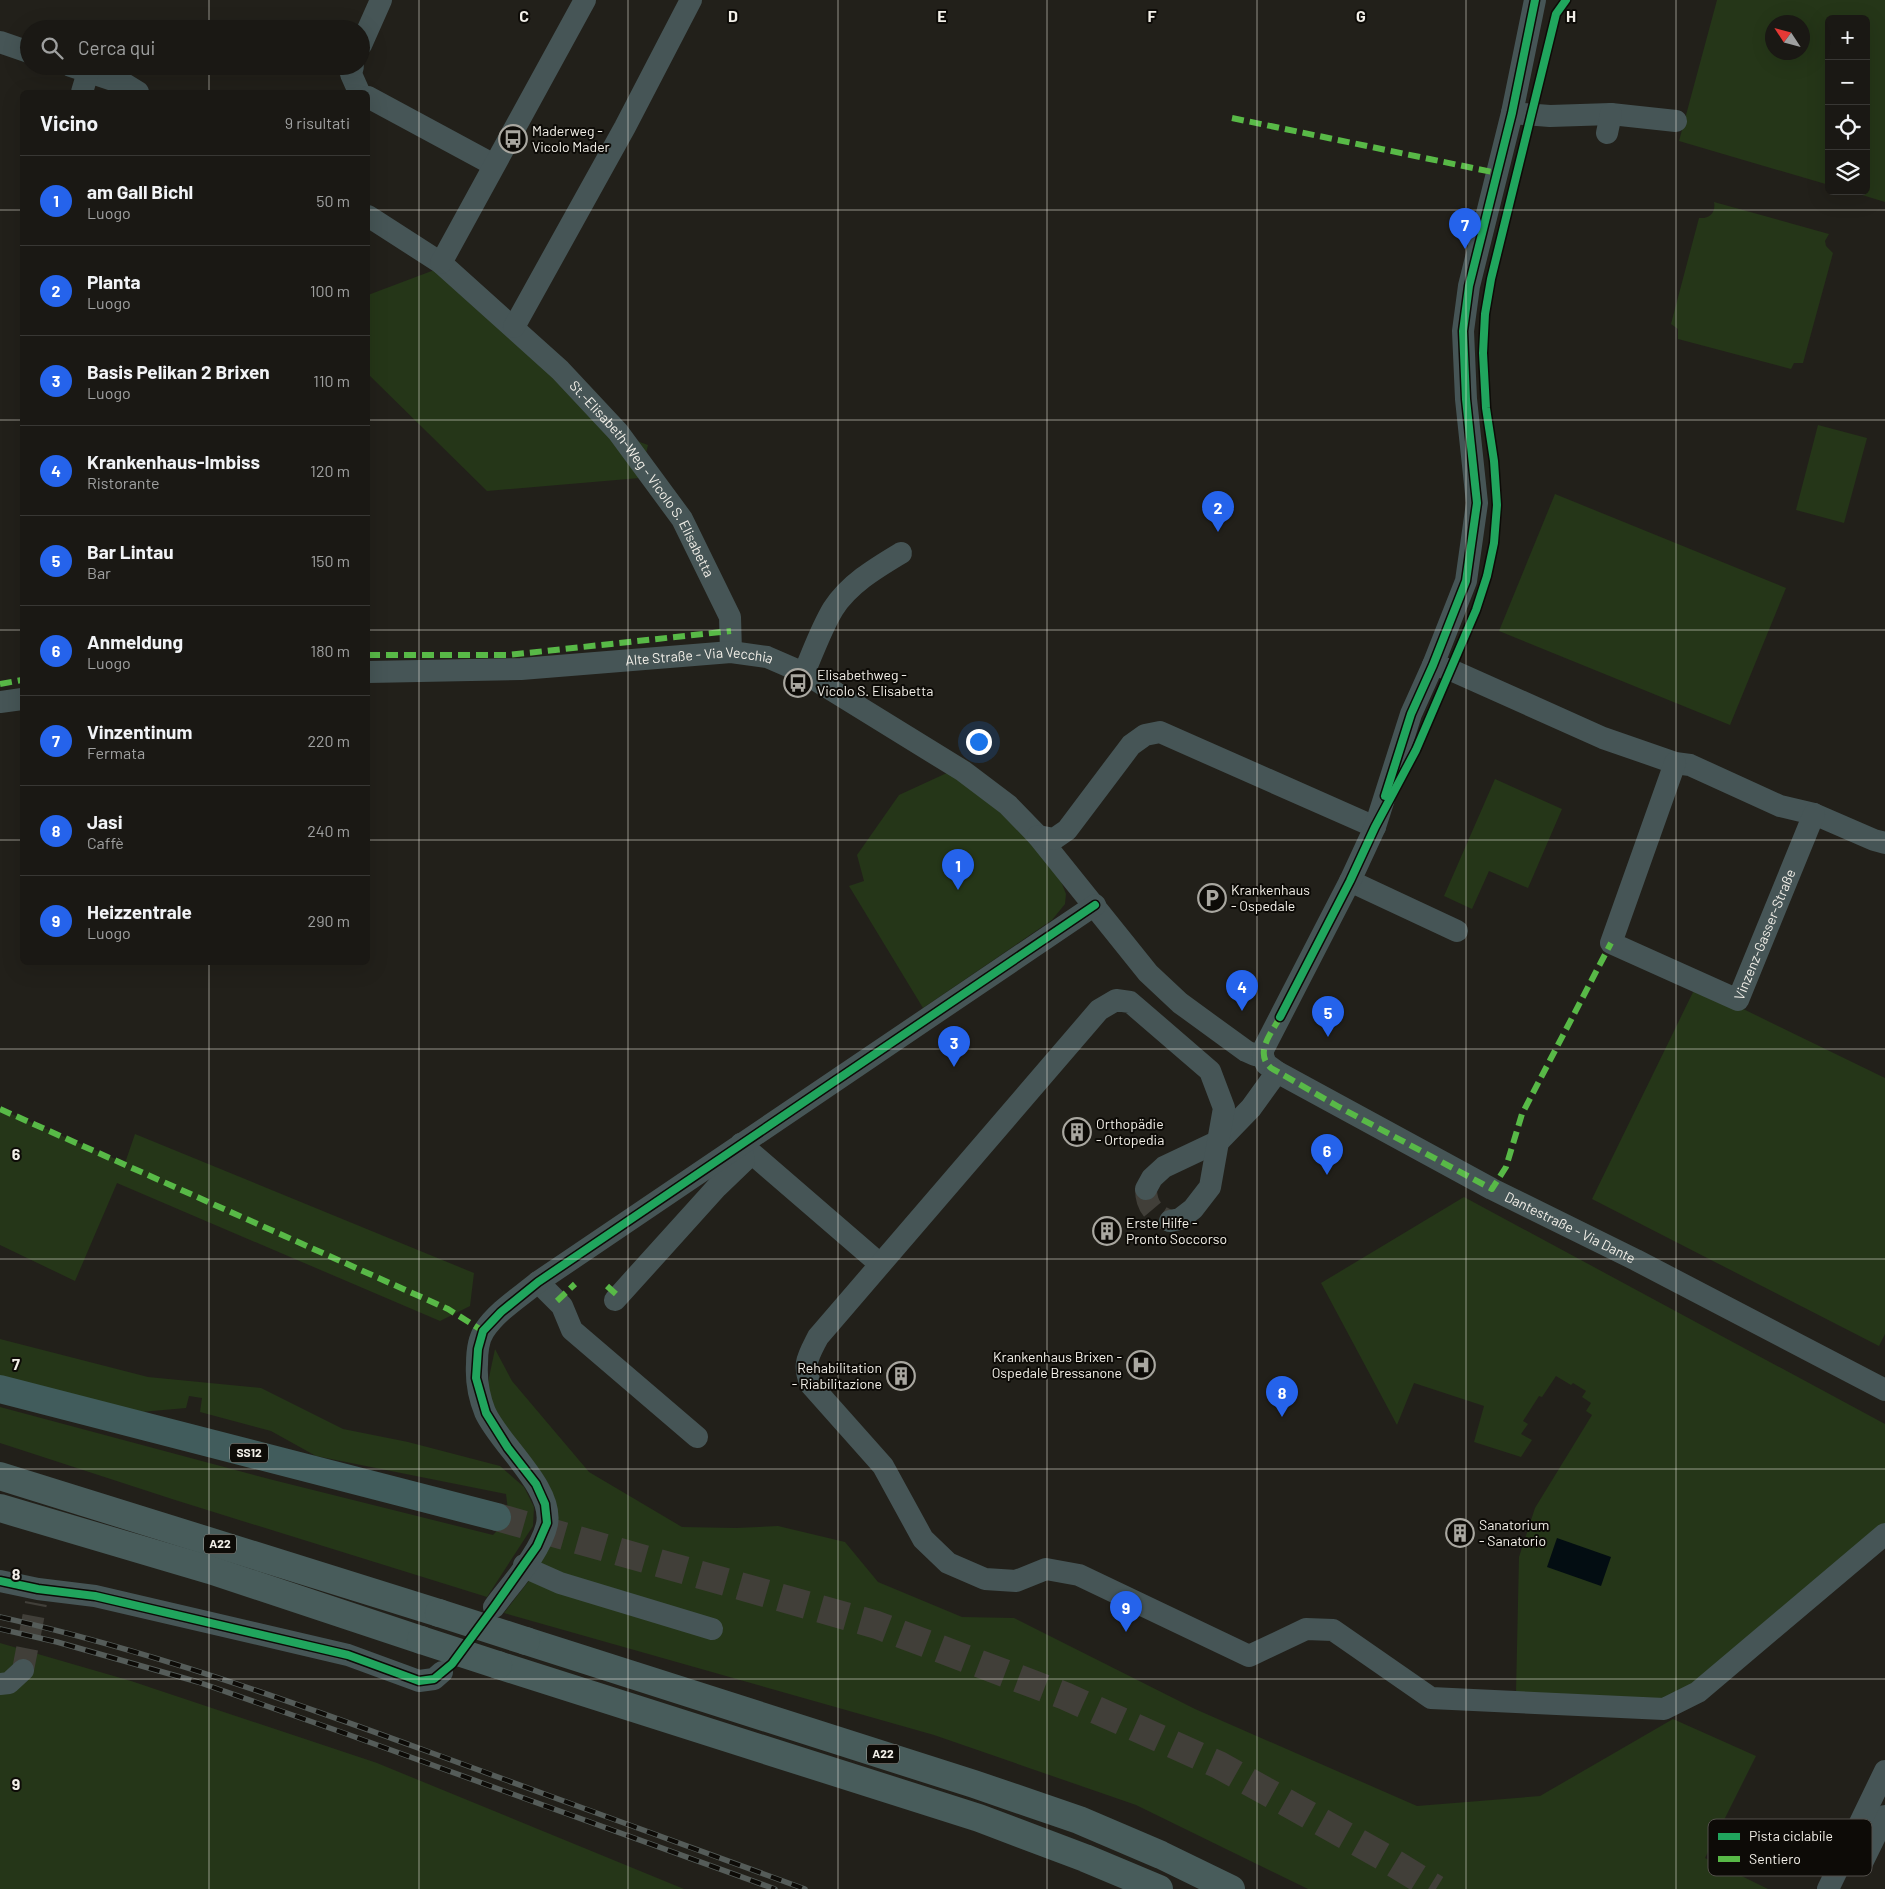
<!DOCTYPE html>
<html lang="it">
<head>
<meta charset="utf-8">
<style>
	:root { --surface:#1a1814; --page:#23211d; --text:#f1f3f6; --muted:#9fa0a0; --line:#383734; --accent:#2563eb }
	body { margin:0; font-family:Barlow,sans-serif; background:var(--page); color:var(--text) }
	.controls { position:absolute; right:15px; top:15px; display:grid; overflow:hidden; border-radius:8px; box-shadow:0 5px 20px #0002 }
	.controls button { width:45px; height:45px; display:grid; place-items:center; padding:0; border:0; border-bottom:1px solid var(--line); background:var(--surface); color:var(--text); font:25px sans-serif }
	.compass { position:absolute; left:1765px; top:15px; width:45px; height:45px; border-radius:50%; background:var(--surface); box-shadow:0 5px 20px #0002; rotate:306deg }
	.you { position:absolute; left:978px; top:741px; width:18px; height:18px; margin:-12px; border:4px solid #fff; border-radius:50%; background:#1a73e8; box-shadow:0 0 0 8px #1a73e833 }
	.badge { display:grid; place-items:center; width:32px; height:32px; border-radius:50%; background:var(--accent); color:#fff; font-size:16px; font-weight:700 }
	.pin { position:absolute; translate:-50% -41px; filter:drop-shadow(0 1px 2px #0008) }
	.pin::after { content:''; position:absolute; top:26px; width:18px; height:15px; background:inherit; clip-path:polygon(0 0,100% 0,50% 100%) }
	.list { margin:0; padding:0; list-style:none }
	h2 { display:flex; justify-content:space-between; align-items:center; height:65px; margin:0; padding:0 20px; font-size:21px }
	h2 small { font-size:16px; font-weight:400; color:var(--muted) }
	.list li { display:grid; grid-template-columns:32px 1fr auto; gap:15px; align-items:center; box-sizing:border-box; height:90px; padding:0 20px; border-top:1px solid var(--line) }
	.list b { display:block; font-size:19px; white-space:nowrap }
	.list p { margin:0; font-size:16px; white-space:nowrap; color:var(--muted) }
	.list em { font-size:16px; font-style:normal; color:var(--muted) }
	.icon { flex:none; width:28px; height:28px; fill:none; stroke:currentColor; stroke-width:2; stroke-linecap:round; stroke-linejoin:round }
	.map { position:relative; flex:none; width:1885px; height:1889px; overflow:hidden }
	.search { position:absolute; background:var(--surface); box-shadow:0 5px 20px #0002; left:20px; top:20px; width:350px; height:55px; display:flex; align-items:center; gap:12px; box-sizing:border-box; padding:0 18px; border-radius:28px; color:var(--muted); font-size:19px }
	.panel { position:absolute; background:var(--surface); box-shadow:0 5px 20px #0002; left:20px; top:90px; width:350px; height:875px; border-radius:8px }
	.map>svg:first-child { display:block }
	.green { fill:#253618; fill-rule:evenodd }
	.water { fill:#030d12 }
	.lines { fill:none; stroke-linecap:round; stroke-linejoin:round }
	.minor-tunnel { stroke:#413f39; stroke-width:22; stroke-dasharray:22 11; stroke-linecap:butt }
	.major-tunnel { stroke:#413f39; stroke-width:28; stroke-dasharray:28 14; stroke-linecap:butt }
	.minor { stroke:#465556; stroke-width:22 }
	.major { stroke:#415c5c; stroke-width:28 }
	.highway { stroke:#485c5b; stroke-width:28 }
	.rail-casing { stroke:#555c59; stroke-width:5.5 }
	.rail { stroke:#0d0b07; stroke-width:4; stroke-dasharray:11; stroke-linecap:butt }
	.highway-bridge { stroke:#485c5b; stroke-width:28 }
	.quiet { stroke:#58b947; stroke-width:6; stroke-dasharray:12 6; stroke-linecap:butt }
	.cycleway-casing { stroke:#0d0b07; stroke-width:11 }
	.cycleway { stroke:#20a55d; stroke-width:8 }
	.grid { fill:none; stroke:#f2efe8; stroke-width:1; stroke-opacity:0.55 }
	.labels { text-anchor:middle; stroke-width:4; stroke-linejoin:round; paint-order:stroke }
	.shield { fill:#0d0b07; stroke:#adaba4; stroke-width:1 }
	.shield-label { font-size:12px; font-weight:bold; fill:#f2efe8 }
	.poi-label { font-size:14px; fill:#f2efe8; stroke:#0d0b07; text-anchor:start }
	.street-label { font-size:14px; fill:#f2efe8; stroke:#0d0b07 }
	.key { fill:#0d0b07; stroke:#524f4a; stroke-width:1 }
	.key-label { font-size:14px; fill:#f2efe8 }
	.grid-label { font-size:16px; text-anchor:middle; font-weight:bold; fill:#f2efe8; stroke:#0d0b07; stroke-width:4; stroke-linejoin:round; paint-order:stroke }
</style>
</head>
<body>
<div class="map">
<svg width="1885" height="1889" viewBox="0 0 1885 1889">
	<rect width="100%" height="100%" fill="#22201a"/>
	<g class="green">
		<path d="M1717,0H1885V202L1849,191H1866V19H1829V185L1679,141ZM1772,22H1802V52H1772Z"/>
		<path d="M1714,202L1829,234L1825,241L1826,246L1833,253L1803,363H1794L1791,369L1678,339V329L1671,324L1699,218C1710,219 1716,212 1714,202Z"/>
		<polygon points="437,269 637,441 648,445 640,478 487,491 368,374 368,295"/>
		<polygon points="1818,425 1867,438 1844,523 1796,510"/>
		<polygon points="1555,494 1786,588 1730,725 1499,631"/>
		<polygon points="949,772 1009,816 1057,871 1066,894 1065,904 1052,920 923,1008 849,886 864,881 857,855 899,795"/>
		<polygon points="1495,779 1562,809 1528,888 1489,871 1472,909 1444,896"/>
		<polygon points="1696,986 1885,1078 1885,1334 1879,1346 1592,1199"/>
		<polygon points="0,1109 125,1163 135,1134 474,1273 470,1306 440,1321 117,1183 75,1281 0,1245"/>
		<polygon points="1464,1197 1885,1424 1885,1527 1674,1699 1516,1692 1519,1557 1535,1508 1592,1415 1586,1411 1591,1403 1582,1397 1586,1391 1573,1383 1571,1385 1556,1376 1542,1397 1539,1396 1523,1421 1528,1424 1521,1434 1532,1440 1521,1457 1474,1442 1484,1406 1414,1383 1397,1425 1321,1283"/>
		<polygon points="0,1339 148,1377 261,1388 343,1429 408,1442 500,1466 524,1487 534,1507 533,1526 487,1597 172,1499 0,1443 0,1407 273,1480 493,1535 509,1518 506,1494 316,1456 271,1431 200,1412 202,1398 189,1396 186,1408 141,1412 0,1376"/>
		<polygon points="495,1349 512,1381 589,1472 682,1527 736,1528 778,1526 845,1542 878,1582 962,1617 1014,1618 1195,1709 1417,1806 1540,1796 1673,1719 1756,1756 1705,1858 1768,1889 1308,1889 1136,1805 934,1735 504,1613 531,1578 552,1535 555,1499 545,1478 510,1436 495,1409 487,1387"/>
		<polygon points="0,1643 131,1681 377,1763 684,1889 0,1889"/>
	</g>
	<polygon class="water" points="1557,1538 1611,1557 1601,1586 1547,1567"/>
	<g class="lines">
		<g class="minor-tunnel">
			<path d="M1146,1189C1146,1207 1155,1215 1170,1221"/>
			<polyline points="23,1670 36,1603"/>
		</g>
		<polyline class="major-tunnel" points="497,1517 877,1625 1065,1696 1219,1765 1384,1857 1436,1889"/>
		<g class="minor">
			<polyline points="0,42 29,52"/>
			<polyline points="361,45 381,0"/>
			<polyline points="71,66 125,84 138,92"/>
			<polyline points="353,66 351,74 359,92"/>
			<polyline points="82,92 88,72"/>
			<polyline points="368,97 494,165"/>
			<polyline points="1512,113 1550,116 1611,114 1676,121"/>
			<polyline points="1607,133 1611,114"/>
			<path id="s1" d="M368,216L441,263L560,370L618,432L682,519L730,617L731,652"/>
			<polyline points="441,263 585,0"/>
			<polyline points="514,327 625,127 691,0"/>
			<polyline points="1433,665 1451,670 1603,738 1675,763 1690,765 1780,806 1814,814 1874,840 1885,843"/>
			<path id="s2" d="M368,672L521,669L731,652L767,657L804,673L963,771L1008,805L1038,836L1148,973L1180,1003L1246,1051L1255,1055L1263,1056"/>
			<path d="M804,673C813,652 821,629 833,609C849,584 876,568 901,553"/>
			<polyline points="0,702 22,699"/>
			<path id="s3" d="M1675,763L1611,943L1738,1000L1814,814"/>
			<polyline points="1038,836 1054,839 1067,830 1131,745 1145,735 1160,732 1375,827"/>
			<polyline points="1350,881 1457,931"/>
			<polyline points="1263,1056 1263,1050 1350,881 1375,827 1411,714 1433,665 1466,581 1477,503 1466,399 1463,331 1469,286 1512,113 1535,0"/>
			<path id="s4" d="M1263,1056L1266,1064L1277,1072L1492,1189L1636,1260L1885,1390"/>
			<polyline points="741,1144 880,1264"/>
			<polyline points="1146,1189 1152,1178 1164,1167 1219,1141 1251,1108 1277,1072"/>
			<path d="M1170,1221L1180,1219L1193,1209L1210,1187L1224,1108L1210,1071L1130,1002L1116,1000L1099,1010L818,1337C808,1357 802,1364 811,1385L883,1466L923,1539L948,1563L985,1579L1016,1581L1046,1569L1079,1575L1249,1656L1306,1629L1333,1630L1431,1698L1664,1709L1698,1692L1885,1534"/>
			<polyline points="538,1282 562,1306 572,1330 697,1437"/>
			<polyline points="615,1300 717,1187 744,1161 741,1144"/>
			<polyline points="524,1565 533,1571 560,1583 712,1629"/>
			<polyline points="0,1581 38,1589 95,1596 348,1655 419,1681 434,1679 442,1672"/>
			<path d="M494,1607C511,1584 541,1552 547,1524C554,1488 499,1444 485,1412C479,1397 476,1380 477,1364C477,1353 478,1340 484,1331C497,1311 520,1297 538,1282L1095,905"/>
			<polyline points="0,1684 9,1683 23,1670"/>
			<polyline points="1862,1863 1885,1816"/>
			<polyline points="1828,1889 1885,1771"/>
		</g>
		<polyline class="major" points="0,1389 497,1517"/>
		<g class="highway">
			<polyline points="0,1476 439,1613"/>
			<polyline points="0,1508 210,1570 421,1640"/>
			<polyline points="526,1641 974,1784 1079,1820 1161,1855 1231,1889"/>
			<polyline points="498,1665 979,1818 1085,1858 1159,1889"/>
		</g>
		<defs>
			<g id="rail">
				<path d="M0,1617C148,1650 290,1701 432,1753C556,1798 681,1844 805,1889"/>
				<polyline points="0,1629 57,1642 198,1682 344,1733 775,1889"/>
			</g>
		</defs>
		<use href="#rail" class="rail-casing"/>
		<use href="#rail" class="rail"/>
		<g class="highway-bridge">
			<polyline points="439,1613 526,1641"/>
			<polyline points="421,1640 498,1665"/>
		</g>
		<g class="quiet">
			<polyline points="1232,118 1497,173"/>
			<polyline points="368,655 508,655 731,631"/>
			<polyline points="0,684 22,680"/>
			<path d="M1280,1017C1271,1034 1254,1053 1271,1068L1339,1107L1492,1189L1506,1167L1522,1114L1611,943"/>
			<polyline points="0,1109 448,1309 483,1331"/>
			<polyline points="607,1286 618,1296"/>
			<polyline points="557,1301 575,1284"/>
		</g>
		<defs>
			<g id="cycleway">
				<polyline points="1385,796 1411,714 1433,665 1466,581 1477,503 1466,399 1463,331 1469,286 1512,113 1535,0"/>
				<polyline points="1280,1017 1350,881 1375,827 1416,750 1476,610 1487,576 1494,543 1497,505 1494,461 1486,408 1483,353 1485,314 1491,279 1556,14 1566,0"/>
				<polyline points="0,1581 38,1589 95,1596 348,1655 419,1681 434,1679 452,1664 494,1607 537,1546 547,1523 545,1504 536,1484 508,1448 486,1413 476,1378 478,1349 483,1331 501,1312 538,1282 1095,905"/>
			</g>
		</defs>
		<use href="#cycleway" class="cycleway-casing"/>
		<use href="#cycleway" class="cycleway"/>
	</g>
	<path class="grid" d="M209,0V29M419,0V1889M628,0V1889M838,0V1889M1047,0V1889M1257,0V1889M1466,0V1889M1676,0V1889M209,66V92M0,210H22M368,210H1885M0,420H22M368,420H1885M0,630H22M368,630H1885M0,840H22M368,840H1885M209,962V1889M0,1049H1885M0,1259H1885M0,1469H1885M0,1679H1885"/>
	<defs>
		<symbol id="bus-ring" viewBox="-11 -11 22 22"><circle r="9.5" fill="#0d0b07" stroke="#a9a7a0" stroke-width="1.5"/><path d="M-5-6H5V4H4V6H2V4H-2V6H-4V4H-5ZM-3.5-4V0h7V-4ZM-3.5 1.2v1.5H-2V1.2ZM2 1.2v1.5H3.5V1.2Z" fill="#a9a7a0"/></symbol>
		<symbol id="parking-ring" viewBox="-11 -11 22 22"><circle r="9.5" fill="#0d0b07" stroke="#a9a7a0" stroke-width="1.5"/><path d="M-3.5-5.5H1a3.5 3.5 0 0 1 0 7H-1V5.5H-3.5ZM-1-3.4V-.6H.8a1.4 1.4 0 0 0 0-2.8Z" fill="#a9a7a0"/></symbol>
		<symbol id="building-ring" viewBox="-11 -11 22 22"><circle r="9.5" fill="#0d0b07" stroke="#a9a7a0" stroke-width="1.5"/><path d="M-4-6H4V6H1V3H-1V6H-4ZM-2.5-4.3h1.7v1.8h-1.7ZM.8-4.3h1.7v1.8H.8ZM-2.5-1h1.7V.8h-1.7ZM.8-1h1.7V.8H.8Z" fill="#a9a7a0"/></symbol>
		<symbol id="hospital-ring" viewBox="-11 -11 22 22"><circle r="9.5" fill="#0d0b07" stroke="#a9a7a0" stroke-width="1.5"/><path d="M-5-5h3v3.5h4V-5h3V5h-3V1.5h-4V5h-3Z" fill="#a9a7a0"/></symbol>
	</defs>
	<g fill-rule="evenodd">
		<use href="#bus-ring" x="497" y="123" width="32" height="32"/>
		<use href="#bus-ring" x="782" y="667" width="32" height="32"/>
		<use href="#parking-ring" x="1196" y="882" width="32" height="32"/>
		<use href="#building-ring" x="1061" y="1116" width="32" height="32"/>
		<use href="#building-ring" x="1091" y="1215" width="32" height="32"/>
		<use href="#hospital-ring" x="1125" y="1349" width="32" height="32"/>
		<use href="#building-ring" x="885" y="1360" width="32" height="32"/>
		<use href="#building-ring" x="1444" y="1517" width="32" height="32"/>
	</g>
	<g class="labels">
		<g class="shield">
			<rect x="230" y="1443.5" width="38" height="19" rx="4"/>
			<rect x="204" y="1534.5" width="32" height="19" rx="4"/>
			<rect x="867" y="1744.5" width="32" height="19" rx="4"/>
		</g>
		<g class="shield-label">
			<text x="249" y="1457">SS12</text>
			<text x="220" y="1548">A22</text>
			<text x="883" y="1758">A22</text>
		</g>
		<g class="poi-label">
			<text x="532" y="136">Maderweg -<tspan x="532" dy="16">Vicolo Mader</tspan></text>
			<text x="817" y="680">Elisabethweg -<tspan x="817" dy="16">Vicolo S. Elisabetta</tspan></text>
			<text x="1231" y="895">Krankenhaus<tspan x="1231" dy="16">- Ospedale</tspan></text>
			<text x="1096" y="1129">Orthopädie<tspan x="1096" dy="16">- Ortopedia</tspan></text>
			<text x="1126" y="1228">Erste Hilfe -<tspan x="1126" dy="16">Pronto Soccorso</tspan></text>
			<text x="1122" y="1362" text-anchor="end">Krankenhaus Brixen -<tspan x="1122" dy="16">Ospedale Bressanone</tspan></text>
			<text x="882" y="1373" text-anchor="end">Rehabilitation<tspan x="882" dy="16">- Riabilitazione</tspan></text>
			<text x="1479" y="1530">Sanatorium<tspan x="1479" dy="16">- Sanatorio</tspan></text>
		</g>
		<g class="street-label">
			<text dy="5" stroke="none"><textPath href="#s1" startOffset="384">St.-Elisabeth-Weg - Vicolo S. Elisabetta</textPath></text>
			<text dy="5" stroke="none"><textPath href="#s2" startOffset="332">Alte Straße - Via Vecchia</textPath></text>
			<text dy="5" stroke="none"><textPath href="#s3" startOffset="401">Vinzenz-Gasser-Straße</textPath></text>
			<text dy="5" stroke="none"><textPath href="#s4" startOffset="354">Dantestraße - Via Dante</textPath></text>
		</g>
	</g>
	<rect x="1708" y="1819" width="164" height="57" rx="8" class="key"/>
	<rect x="1718" y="1833" width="22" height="7" fill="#20a55d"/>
	<rect x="1718" y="1856" width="22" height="6" fill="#58b947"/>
	<g class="key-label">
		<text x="1749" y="1841">Pista ciclabile</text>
		<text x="1749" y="1864">Sentiero</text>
	</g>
	<g class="grid-label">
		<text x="524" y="22">C</text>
		<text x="733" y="22">D</text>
		<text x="942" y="22">E</text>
		<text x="1152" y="22">F</text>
		<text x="1361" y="22">G</text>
		<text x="1571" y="22">H</text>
		<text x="16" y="1160">6</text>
		<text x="16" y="1370">7</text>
		<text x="16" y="1580">8</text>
		<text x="16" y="1790">9</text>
	</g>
</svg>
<div class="controls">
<button>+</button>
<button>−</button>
<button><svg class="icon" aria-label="locate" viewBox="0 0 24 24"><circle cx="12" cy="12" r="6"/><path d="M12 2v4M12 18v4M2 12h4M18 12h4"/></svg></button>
<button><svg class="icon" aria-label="layers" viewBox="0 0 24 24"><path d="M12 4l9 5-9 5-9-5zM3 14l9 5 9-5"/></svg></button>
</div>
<svg class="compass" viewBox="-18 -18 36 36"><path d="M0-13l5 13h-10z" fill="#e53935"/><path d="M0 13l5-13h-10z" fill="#9fa0a0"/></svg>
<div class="you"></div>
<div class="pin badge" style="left:958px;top:890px">1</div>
<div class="pin badge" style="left:1218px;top:532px">2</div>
<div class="pin badge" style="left:954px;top:1067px">3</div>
<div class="pin badge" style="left:1242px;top:1011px">4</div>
<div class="pin badge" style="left:1328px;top:1037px">5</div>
<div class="pin badge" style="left:1327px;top:1175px">6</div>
<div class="pin badge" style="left:1465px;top:249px">7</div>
<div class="pin badge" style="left:1282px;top:1417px">8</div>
<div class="pin badge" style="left:1126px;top:1632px">9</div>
<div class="search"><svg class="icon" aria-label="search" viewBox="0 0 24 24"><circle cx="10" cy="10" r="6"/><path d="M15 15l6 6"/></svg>Cerca qui</div>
<section class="panel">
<h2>Vicino<small>9 risultati</small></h2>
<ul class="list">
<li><span class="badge">1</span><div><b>am Gall Bichl</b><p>Luogo</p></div><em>50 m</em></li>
<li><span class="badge">2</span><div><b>Planta</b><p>Luogo</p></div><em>100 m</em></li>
<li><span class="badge">3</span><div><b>Basis Pelikan 2 Brixen</b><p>Luogo</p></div><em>110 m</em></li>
<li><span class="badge">4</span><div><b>Krankenhaus-Imbiss</b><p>Ristorante</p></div><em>120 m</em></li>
<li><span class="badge">5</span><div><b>Bar Lintau</b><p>Bar</p></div><em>150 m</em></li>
<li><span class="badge">6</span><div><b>Anmeldung</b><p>Luogo</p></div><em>180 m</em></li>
<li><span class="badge">7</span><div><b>Vinzentinum</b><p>Fermata</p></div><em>220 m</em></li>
<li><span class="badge">8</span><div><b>Jasi</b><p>Caffè</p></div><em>240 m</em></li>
<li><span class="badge">9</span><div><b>Heizzentrale</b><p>Luogo</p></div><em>290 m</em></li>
</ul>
</section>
</div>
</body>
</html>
